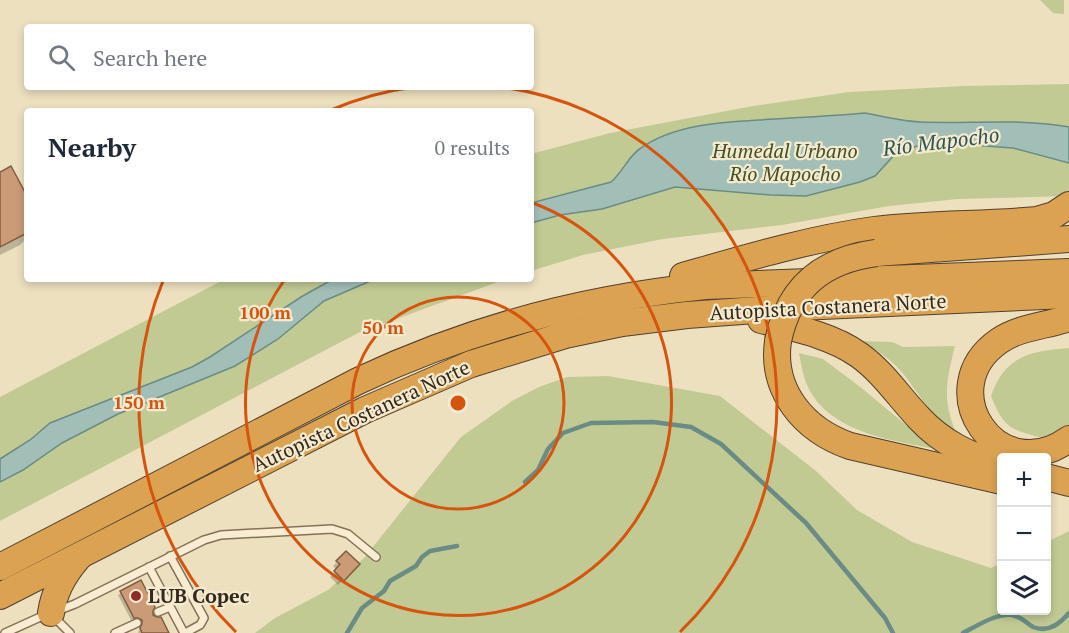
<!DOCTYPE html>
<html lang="en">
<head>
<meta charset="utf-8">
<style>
	:root { --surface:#fff; --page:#f6f6f7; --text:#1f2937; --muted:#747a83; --line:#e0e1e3 }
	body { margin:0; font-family:"PT Serif",serif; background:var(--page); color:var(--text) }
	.controls { position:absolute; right:18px; bottom:18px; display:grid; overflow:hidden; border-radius:6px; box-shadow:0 3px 9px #0003 }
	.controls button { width:54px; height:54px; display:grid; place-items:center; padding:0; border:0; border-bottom:2px solid var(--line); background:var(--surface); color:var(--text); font:30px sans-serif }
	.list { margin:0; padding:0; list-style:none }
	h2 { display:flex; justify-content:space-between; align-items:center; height:78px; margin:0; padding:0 24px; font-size:26px }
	h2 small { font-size:20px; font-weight:400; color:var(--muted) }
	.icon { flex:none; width:33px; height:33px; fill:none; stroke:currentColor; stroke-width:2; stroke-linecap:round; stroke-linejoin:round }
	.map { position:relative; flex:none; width:1069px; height:633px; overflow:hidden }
	.search { position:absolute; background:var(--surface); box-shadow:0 3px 9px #0003; left:24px; top:24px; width:510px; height:66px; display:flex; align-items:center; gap:15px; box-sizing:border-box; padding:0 21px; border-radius:6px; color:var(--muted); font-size:22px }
	.panel { position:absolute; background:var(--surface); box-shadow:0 3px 9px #0003; left:24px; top:108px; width:510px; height:174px; border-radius:6px }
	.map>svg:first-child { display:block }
	.green { fill:#c2ca94 }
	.water { fill:#a2bfb7; stroke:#6a8c84; stroke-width:1.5 }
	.shadow { fill:#0003 }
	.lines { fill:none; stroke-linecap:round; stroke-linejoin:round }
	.stream { stroke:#6a8c84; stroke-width:4.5 }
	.building { fill:#ca9b76; stroke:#835c3f; stroke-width:1.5 }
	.lane-casing { stroke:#857158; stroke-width:10 }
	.highway-casing { stroke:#523f2d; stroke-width:28 }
	.lane { stroke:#f8edd2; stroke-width:7 }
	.highway { stroke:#dba251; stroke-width:26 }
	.highway-bridge-casing { stroke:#523f2d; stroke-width:28; stroke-linecap:butt }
	.highway-bridge { stroke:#dba251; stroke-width:26 }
	.ring { fill:none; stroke:#d6540e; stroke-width:3 }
	.poi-dot { fill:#922b2a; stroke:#f4eacf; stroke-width:2 }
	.labels { text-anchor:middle; stroke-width:4.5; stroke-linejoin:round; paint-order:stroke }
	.park-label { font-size:20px; font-style:italic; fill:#445123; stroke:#f4eacf }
	.street-label { font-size:20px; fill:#35291c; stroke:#f4eacf }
	.poi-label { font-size:20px; font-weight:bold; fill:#35291c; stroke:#f4eacf; text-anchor:start }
	.water-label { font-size:21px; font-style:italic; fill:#2c5453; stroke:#f4eacf }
	.centre { fill:#d6540e; stroke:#f4eacf; stroke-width:3 }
	.ring-label { font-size:18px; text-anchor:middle; font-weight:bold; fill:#d6540e; stroke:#f4eacf; stroke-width:4.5; stroke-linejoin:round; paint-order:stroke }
</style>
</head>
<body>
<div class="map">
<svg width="1069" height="633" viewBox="0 0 1069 633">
	<rect width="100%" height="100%" fill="#ece0bf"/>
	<g class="green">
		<polygon points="1040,0 1064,0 1064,14 1053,13"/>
		<polygon points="1069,84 1069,196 958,199 889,206 782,225 663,239 583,255 531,271 531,154 610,133 753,106 849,92 964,86"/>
		<polygon points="225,279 506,279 358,333 0,521 0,397"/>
		<path d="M862,341L892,342L903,347L955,346C946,382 942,400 957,435C931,421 919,391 899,369C889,358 875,349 862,341Z"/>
		<path d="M1069,348V426L1057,436L1048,440C1012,428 1006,433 991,396C1005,356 1030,351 1069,348Z"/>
		<path d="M799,353L823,359L859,386L935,449C890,440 828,432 807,385C803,376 801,363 799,353Z"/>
		<polygon points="608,376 720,396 816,471 857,510 912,542 991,568 1001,563 1002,610 1046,610 1047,542 1069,531 1069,633 255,633 275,618 328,590 364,558 461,437 512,401 539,387 567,377"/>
	</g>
	<g class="water">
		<path d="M865,113C884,117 901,121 920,122C970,124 1020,118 1069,127V163L1013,148L957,144L922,145L898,151L875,176L860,182L806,196L771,195L675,187L602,209L560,215L531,223V203L611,182C623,172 628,156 641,148C678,122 731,122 774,119C804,117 835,116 865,113Z"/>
		<polygon points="333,279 375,279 324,301 278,339 235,366 118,414 62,443 23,470 0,482 0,459 30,440 50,423 192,367 210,357 301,297"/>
	</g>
	<g class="shadow">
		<polygon points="0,174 27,200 27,238 20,245 0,255"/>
		<polygon points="346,553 358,564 338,585 330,577 337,570 333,566"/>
		<polygon points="140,582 152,615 168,633 138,633 140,628 139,623 135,620 131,620 118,595"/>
	</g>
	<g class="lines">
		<g class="stream">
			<polyline points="525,482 538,470 548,449 563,433 591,423 653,422 691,427 721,444 806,523 885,618 893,633"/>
			<polyline points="347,633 362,608 384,591 390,581 416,566 422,557 430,551 457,546"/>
			<path d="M963,633C977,626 996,613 1012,615C1022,617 1026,623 1033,627C1048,633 1060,624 1069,613"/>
		</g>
	</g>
	<g class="building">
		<polygon points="11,166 27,196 27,233 0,247 0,172"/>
		<polygon points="346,551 360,564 344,581 334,571 340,564 336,561"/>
		<polygon points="141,580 155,607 153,611 153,615 157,617 161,617 169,633 142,633 140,628 142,624 142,620 138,618 134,618 120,591"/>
	</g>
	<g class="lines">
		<defs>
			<g id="lane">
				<polyline points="170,556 204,618 200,625 185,633"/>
				<polyline points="149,567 184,633"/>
				<polyline points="57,611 75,604 204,540 221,535 332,529 348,534 376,557"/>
				<polyline points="158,612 170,607"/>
				<polyline points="54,617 70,633"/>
				<polyline points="5,633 47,614"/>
				<polyline points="115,633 137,623"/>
			</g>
			<g id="highway">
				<polyline points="876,253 1069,239"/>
				<path d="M683,276C746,258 809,239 874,230C928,223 983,225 1037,220L1054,215L1069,205"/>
				<path d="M1069,318C1046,326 1019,327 999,341C930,389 998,490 1069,439"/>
				<path d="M761,320C794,328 831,335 859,355C883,372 899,397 919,418C942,443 970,456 1002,465"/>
				<path d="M778,341C771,391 804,430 850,446L1002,481"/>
				<polyline points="1046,477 1069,483"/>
				<path d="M0,567L358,381C468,329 584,298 706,286L1069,272"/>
				<polyline points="0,596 365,410 471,364 565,335 622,323 687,315 799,307 1069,295"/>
				<path d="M51,613C54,592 63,575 78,558"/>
			</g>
		</defs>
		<use href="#lane" class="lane-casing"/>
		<use href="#highway" class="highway-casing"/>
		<use href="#lane" class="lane"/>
		<use href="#highway" class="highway"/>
		<defs>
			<path id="highway-bridge" d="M778,341C789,287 823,260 876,253"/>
		</defs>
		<use href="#highway-bridge" class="highway-bridge-casing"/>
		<use href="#highway-bridge" class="highway-bridge"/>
	</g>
	<g class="ring">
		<circle cx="458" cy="403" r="106"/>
		<path d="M533 203A213 213 0 1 1 285 279"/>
		<path d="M236 632A319 319 0 0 1 163 281M331 110A319 319 0 0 1 414 87M502 87A319 319 0 0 1 680 632"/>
	</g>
	<circle class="poi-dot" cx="136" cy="596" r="6"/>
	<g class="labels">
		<g class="park-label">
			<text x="785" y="158">Humedal Urbano<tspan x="785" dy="23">Río Mapocho</tspan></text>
		</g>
		<g class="street-label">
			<text transform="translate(828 307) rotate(-3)" y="7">Autopista Costanera Norte</text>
			<text transform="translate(361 416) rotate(-25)" y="7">Autopista Costanera Norte</text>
		</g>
		<g class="poi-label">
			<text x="148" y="603">LUB Copec</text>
		</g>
		<g class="water-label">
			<text transform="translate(941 142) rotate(-7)" y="7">Río Mapocho</text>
		</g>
	</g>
	<circle cx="458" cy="403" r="9" class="centre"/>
	<g class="ring-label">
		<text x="265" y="319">100 m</text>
		<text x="383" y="334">50 m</text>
		<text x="139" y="409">150 m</text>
	</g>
</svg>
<div class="controls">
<button>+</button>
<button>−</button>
<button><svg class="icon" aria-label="layers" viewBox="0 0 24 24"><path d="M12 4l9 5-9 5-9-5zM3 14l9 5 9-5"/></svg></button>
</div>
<div class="search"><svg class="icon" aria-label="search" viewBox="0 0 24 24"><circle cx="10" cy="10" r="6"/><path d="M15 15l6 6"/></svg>Search here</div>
<section class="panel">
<h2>Nearby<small>0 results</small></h2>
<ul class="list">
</ul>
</section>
</div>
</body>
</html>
